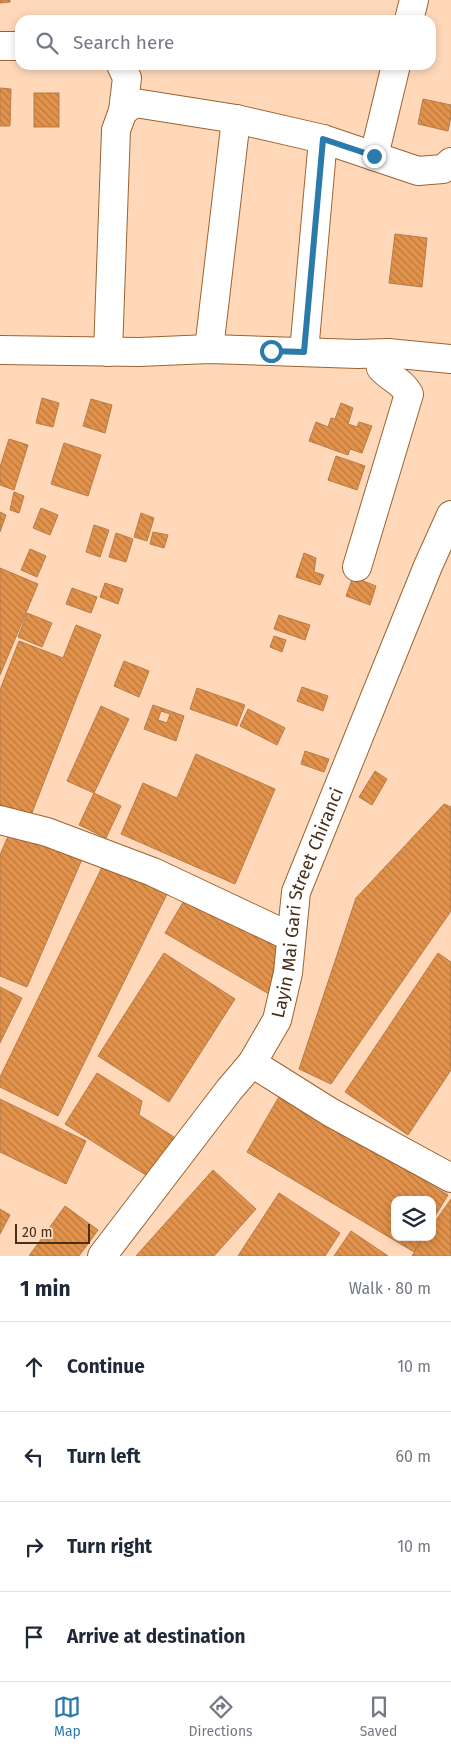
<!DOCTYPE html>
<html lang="en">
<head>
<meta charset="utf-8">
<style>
	:root { --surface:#fff; --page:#f2f2f3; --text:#1f2937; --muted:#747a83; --line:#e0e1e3; --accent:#2a7aac }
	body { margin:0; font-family:"Fira Sans",sans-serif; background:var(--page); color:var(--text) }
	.controls { position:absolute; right:15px; bottom:15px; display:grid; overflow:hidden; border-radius:10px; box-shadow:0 2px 8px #0003 }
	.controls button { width:45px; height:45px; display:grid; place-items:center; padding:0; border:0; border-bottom:1px solid var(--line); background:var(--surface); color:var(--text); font:25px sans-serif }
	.scale { position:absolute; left:15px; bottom:12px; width:75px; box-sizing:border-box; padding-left:5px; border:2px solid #462e18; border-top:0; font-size:14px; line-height:18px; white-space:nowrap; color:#462e18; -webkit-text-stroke:4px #ffd8ba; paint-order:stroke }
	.stop { position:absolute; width:15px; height:15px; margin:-11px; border:4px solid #2a7aac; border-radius:50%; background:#fff }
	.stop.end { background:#2a7aac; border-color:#fff; box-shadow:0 1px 5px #0008 }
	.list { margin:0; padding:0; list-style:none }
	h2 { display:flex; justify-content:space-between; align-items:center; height:65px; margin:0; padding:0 20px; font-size:21px }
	h2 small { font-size:16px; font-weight:400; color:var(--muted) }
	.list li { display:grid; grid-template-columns:32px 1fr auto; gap:15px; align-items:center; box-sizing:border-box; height:90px; padding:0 20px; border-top:1px solid var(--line) }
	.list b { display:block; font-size:19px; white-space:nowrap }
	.list em { font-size:16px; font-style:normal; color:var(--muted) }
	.icon { flex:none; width:28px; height:28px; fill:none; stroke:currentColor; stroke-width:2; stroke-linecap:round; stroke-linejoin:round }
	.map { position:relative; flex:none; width:451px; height:1256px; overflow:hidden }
	.search { position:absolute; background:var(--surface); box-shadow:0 2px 8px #0003; left:15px; right:15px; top:15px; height:55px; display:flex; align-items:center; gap:12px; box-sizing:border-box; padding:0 18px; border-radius:15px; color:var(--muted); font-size:19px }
	.sheet { height:425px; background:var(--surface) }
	nav { display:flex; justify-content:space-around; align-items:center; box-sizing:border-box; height:70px; border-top:1px solid var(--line); background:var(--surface); font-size:14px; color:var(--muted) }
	nav a { display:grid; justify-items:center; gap:2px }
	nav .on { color:var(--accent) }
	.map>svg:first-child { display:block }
	.building { fill:url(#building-back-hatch); stroke:#b67c49; fill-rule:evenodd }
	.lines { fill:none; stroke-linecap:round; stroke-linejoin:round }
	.minor-casing { stroke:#9b6330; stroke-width:30 }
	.minor { stroke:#fff; stroke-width:28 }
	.route { stroke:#2a7aac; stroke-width:6 }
	.labels { text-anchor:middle; stroke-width:4; stroke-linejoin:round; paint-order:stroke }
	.street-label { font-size:18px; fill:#462e18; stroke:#ffd8ba }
</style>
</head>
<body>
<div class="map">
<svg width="451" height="1256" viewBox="0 0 451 1256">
	<defs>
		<pattern id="building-back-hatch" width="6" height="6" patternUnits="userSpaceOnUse" patternTransform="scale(1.25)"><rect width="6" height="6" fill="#e2924b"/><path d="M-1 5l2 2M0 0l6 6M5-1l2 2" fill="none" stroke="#b9783d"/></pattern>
	</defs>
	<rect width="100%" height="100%" fill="#ffd8ba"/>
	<g class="building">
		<polygon points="0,0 10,0 10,2 0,3"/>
		<polygon points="0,88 11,89 10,126 0,126"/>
		<rect x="34" y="93" width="25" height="34"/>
		<polygon points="423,99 451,105 451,116 448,131 418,124"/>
		<polygon points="395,234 427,238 422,287 389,283"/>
		<polygon points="42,398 59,403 53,427 36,423"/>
		<polygon points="91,399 112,405 105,433 83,426"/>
		<polygon points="341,403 353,408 348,424 357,427 359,422 372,426 362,453 350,449 348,455 309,441 316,422 328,427 331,418 335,419"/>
		<polygon points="9,439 28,445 14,490 0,485 0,467"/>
		<polygon points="64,443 101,455 88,496 51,484"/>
		<polygon points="336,456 365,466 357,490 328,480"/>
		<polygon points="14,492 24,496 19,513 10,510"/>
		<polygon points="41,508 58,515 50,535 33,528"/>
		<polygon points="0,512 6,515 0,532"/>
		<polygon points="141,513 154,518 147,541 134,537"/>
		<polygon points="94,525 109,530 100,557 86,552"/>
		<polygon points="153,532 168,535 164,548 150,544"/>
		<polygon points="116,533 133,539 126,562 109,557"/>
		<polygon points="30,549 46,556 37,577 21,570"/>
		<polygon points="304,553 316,558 314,572 324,575 320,585 296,577"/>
		<polygon points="0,568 38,584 0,675"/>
		<polygon points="353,577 376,586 370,605 346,596"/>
		<polygon points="105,583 123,589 118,604 100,597"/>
		<polygon points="72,588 97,597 91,613 66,604"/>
		<polygon points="27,613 52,623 42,647 18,637"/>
		<polygon points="279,615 310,625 305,640 274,629"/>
		<polygon points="76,625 101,635 30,818 0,806 0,690 19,641 63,658"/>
		<polygon points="274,636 286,640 282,652 270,647"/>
		<polygon points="124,661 149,671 139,697 114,686"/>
		<polygon points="302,687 328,696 323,711 297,701"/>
		<polygon points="197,688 245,705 237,726 190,709"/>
		<path d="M153,705L184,716L176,741L144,729ZM161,711L170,714L167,723L158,720Z"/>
		<polygon points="101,706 129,719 94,793 67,781"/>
		<polygon points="248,709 285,728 277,745 240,726"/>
		<polygon points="305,751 329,759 324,772 301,764"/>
		<polygon points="196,754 275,789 235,884 121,834 143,783 177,798"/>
		<polygon points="375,771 387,779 372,805 359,797"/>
		<polygon points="94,793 121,806 106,838 79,825"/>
		<polygon points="444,804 451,807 451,911 331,1084 299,1069 356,898"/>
		<polygon points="12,827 83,857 27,987 0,976 0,855"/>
		<polygon points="105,861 168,892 58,1116 0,1087 0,1077"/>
		<polygon points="189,892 278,944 269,994 165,933"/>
		<polygon points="164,953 235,999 169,1102 98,1056"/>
		<polygon points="438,953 451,962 451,1070 408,1135 345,1092"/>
		<polygon points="0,987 22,998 0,1043"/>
		<polygon points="97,1073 142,1101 139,1115 174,1137 149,1177 65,1124"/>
		<polygon points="280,1095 448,1195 432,1221 432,1200 395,1200 395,1237 423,1237 414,1252 247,1152"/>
		<polygon points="0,1099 86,1141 66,1184 0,1152"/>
		<polygon points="213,1170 256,1209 214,1256 136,1256"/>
		<polygon points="279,1193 340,1233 325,1256 238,1256"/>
		<polygon points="451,1199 451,1256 412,1256 424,1237 432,1237 432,1226"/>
		<polygon points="65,1206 98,1230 79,1256 29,1256"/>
		<polygon points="0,1209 10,1215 0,1234"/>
		<polygon points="351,1231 388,1256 334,1256"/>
	</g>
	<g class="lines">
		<defs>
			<g id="minor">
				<polyline points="409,20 414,0"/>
				<polyline points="0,46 20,46"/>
				<polyline points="123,111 135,103 236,119 323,139 418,171 443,169 451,162"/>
				<polyline points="374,156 396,65"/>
				<polyline points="209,349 236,119"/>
				<polyline points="0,350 139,352 209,349 358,354 388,353 451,359"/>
				<polyline points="108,352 116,130 123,111 127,78 121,65"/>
				<polyline points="304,352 323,139"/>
				<path d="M357,567L409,394C402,381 391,379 381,368L388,353"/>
				<polyline points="0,820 47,832 153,872 291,937"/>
				<polyline points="252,1063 330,1112 451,1178"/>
				<path id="s1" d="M102,1256L229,1090L252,1063L277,1020L288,973L296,892L428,566L451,515"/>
			</g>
		</defs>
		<use href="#minor" class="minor-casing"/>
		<use href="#minor" class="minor"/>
	</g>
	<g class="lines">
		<polyline class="route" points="271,351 304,352 323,139 374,156"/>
	</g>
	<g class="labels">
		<g class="street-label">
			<text dy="6" stroke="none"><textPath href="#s1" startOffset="416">Layin Mai Gari Street Chiranci</textPath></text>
		</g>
	</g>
</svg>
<div class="controls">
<button><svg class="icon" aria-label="layers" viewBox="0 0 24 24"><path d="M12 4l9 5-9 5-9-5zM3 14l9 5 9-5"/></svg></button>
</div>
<div class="scale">20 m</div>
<div class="stop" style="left:271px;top:351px"></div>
<div class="stop end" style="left:374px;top:156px"></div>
<div class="search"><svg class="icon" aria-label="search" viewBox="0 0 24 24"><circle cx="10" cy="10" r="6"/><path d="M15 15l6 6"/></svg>Search here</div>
</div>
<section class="sheet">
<h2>1 min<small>Walk · 80 m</small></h2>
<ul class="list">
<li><svg class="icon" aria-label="ahead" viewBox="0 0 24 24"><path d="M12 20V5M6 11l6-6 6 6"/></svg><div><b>Continue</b></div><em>10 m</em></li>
<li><svg class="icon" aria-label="left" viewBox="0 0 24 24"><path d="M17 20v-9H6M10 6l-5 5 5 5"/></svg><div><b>Turn left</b></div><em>60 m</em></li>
<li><svg class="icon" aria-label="right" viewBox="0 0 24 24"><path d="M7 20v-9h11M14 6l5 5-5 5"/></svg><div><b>Turn right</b></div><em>10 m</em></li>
<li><svg class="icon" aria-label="arrive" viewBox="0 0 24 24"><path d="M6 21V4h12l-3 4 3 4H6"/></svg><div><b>Arrive at destination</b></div></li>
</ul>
</section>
<nav>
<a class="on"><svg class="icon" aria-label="map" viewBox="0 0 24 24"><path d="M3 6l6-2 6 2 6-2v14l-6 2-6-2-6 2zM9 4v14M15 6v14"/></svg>Map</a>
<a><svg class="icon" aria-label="directions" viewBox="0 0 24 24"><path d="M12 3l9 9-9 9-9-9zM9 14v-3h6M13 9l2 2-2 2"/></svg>Directions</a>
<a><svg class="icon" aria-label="saved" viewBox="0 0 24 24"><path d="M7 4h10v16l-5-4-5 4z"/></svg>Saved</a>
</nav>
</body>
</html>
